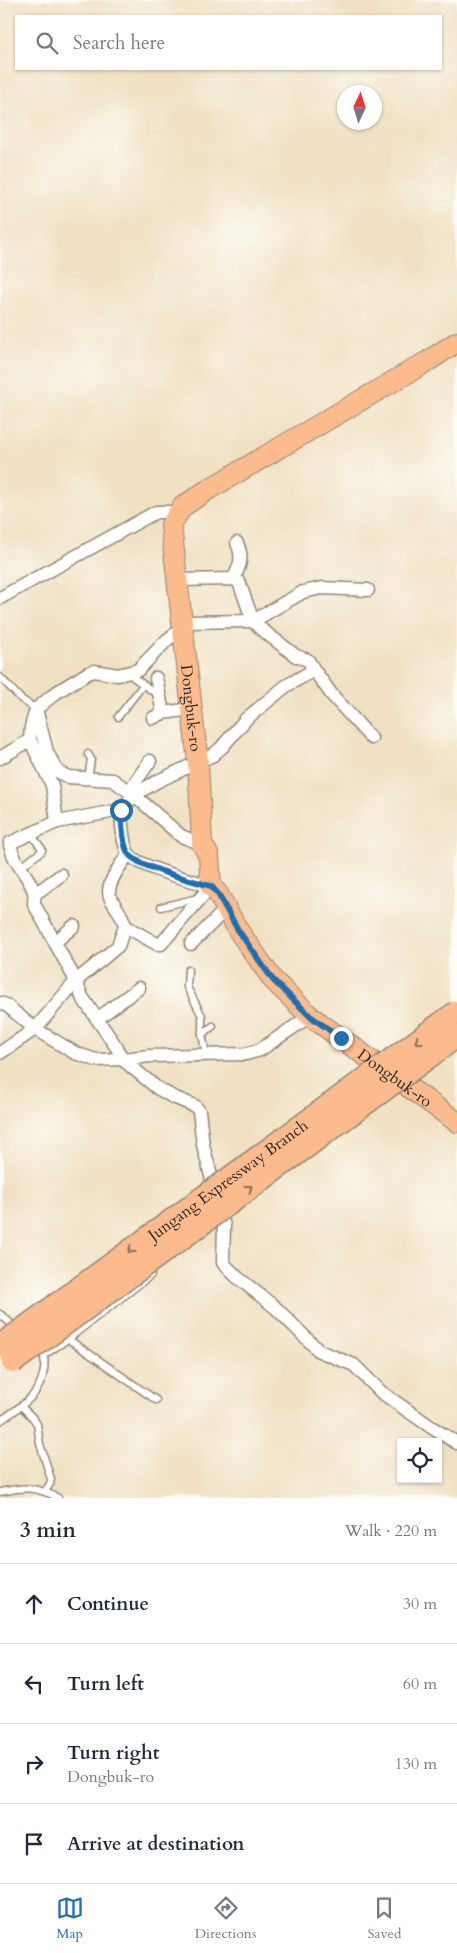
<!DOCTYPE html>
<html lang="en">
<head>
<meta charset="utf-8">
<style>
	:root { --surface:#fff; --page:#f6f6f7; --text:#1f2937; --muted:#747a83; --line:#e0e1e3; --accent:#1f6fb2 }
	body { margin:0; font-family:Cardo,serif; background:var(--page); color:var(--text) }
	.controls { position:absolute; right:15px; bottom:15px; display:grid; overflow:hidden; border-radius:0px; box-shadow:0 1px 4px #0004 }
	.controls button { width:45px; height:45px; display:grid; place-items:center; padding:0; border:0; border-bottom:1px solid var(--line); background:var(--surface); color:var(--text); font:25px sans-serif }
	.compass { position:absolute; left:337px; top:85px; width:45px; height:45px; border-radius:50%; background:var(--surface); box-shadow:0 1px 4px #0004; rotate:4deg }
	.stop { position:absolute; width:15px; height:15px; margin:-11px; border:4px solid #1f6fb2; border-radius:50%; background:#fff }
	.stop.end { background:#1f6fb2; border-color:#fff; box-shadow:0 1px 5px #0008 }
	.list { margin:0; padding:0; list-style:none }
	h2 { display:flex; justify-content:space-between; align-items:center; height:65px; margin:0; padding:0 20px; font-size:21px }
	h2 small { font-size:16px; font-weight:400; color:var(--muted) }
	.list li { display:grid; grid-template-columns:32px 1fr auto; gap:15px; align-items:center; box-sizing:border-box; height:80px; padding:0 20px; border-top:1px solid var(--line) }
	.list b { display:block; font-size:19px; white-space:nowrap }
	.list p { margin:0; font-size:16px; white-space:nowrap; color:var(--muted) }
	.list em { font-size:16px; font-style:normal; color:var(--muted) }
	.icon { flex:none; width:28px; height:28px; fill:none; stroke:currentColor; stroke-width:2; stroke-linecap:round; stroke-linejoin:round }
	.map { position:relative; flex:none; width:457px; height:1498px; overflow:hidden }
	.search { position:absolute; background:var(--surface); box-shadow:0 1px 4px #0004; left:15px; right:15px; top:15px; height:55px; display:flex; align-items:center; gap:12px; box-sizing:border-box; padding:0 18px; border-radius:0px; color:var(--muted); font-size:19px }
	.sheet { height:385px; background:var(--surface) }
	nav { display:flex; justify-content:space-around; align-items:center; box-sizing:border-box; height:70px; border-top:1px solid var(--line); background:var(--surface); font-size:14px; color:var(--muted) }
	nav a { display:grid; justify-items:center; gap:2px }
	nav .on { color:var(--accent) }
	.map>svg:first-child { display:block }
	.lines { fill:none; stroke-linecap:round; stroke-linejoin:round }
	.lane-casing { stroke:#8e8676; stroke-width:9 }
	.street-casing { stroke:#8e8676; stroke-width:15 }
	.primary-casing { stroke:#8e8676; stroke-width:22 }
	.lane { stroke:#fff; stroke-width:6 }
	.street { stroke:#fff; stroke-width:12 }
	.primary { stroke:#fbbb8c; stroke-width:20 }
	.highway-bridge-casing { stroke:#8e8676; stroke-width:25; stroke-linecap:butt }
	.highway-bridge { stroke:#fbbb8c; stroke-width:22 }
	.oneway { stroke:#896c57 }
	.route { stroke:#1f6fb2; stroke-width:6 }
	.labels { text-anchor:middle; stroke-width:4; stroke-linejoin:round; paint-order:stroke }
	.street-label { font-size:16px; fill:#2b2b2b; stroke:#fdfcf7 }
</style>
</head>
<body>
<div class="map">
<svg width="457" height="1498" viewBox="0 0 457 1498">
	<rect width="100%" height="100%" fill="#fdfcf7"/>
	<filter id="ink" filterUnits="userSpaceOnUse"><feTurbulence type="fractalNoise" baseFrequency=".02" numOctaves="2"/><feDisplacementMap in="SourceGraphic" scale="10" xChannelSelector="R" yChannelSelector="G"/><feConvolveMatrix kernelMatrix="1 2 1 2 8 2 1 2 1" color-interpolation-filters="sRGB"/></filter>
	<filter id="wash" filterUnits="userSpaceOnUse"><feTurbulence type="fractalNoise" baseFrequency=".0096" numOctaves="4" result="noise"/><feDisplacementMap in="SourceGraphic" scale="20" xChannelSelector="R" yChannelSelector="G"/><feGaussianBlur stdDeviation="1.12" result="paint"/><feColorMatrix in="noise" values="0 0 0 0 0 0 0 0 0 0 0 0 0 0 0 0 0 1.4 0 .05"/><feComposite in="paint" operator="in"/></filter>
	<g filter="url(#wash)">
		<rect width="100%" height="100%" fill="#f1e1c2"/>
	</g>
	<g filter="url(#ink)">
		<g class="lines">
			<defs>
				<g id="lane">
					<polyline points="131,672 133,677 158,695"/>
					<polyline points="0,677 21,699 36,709"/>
					<polyline points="118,717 143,685"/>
					<polyline points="88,754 91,759 88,779"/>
					<polyline points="21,867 42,851 42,849 31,834"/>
					<polyline points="161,907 198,898"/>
					<polyline points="188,970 187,987 202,1016 202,1034 206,1054"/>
					<polyline points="202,1034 213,1026"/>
					<polyline points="0,1314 16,1328"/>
					<polyline points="68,1339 156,1400"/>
					<polyline points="44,1355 68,1339 151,1275"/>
					<polyline points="21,1406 33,1418 37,1424 40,1444 51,1479 50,1484 45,1491"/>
					<path d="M0,1421C19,1407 37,1399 43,1375C45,1367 46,1359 42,1351"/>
					<path d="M0,1492C24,1487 36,1486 58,1498"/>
				</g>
				<g id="street">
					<path d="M233,579C241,565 243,557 237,543"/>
					<polyline points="0,598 156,512 180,512"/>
					<polyline points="181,622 253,621 303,592 322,588 368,590"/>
					<polyline points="314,670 332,695 371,738"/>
					<polyline points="156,678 163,713"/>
					<polyline points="36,709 47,752 57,771 68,777 113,780 134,795 181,836 202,844"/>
					<polyline points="153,718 163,713 191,709"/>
					<path d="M30,740L52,785L57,822L10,843C12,862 29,875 34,892C35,896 34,900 34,904L76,981L82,997L117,1048L122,1059L157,1088L173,1097L195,1106L199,1111L203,1145L224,1226L223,1263L237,1277L276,1308L319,1351L354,1365L381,1392L431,1427L457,1443"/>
					<polyline points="0,758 30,740 31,727 36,709 57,692 88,673 94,671 118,675 138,670 167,640 182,629"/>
					<polyline points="129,791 150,761"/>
					<path d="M121,810C122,823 122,842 128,853C136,867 194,881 211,886L161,944H157L125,926"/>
					<polyline points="57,822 121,810 134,795 158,781 213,755 222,747 246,719 286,686 314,670 308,660 296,656 261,629 253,621 239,582 233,579 177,580"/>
					<polyline points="35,894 61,875"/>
					<polyline points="55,942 74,926"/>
					<polyline points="191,944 226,909"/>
					<path d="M0,1003L6,1005L35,1029L76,981L118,946L125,926C123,915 116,908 111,899C103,886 122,864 128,854"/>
					<polyline points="97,1019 139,988"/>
					<polyline points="0,1053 35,1029 75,1053 96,1060 122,1059 150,1056 246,1054 260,1050 310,1016"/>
				</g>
				<g id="primary">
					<path id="s1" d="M457,342L428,361L209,489L182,507L171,525L198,763L202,844L209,856L211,886L218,894L238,930L273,980L310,1016L457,1122"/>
				</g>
			</defs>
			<use href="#lane" class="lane-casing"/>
			<use href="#street" class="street-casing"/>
			<use href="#primary" class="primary-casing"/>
			<use href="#lane" class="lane"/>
			<use href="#street" class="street"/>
			<use href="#primary" class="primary"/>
			<defs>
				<g id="highway-bridge">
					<path id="s2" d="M0,1346L457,1012"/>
					<polyline points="13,1362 457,1036"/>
				</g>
			</defs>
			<use href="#highway-bridge" class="highway-bridge-casing"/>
			<use href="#highway-bridge" class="highway-bridge"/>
		</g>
		<defs><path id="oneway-chevron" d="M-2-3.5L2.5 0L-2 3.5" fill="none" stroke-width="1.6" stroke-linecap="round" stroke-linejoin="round" transform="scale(1.25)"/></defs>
		<g class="oneway">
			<use href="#oneway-chevron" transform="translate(418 1041) rotate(144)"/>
			<use href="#oneway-chevron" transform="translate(249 1188) rotate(-36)"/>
			<use href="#oneway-chevron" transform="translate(131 1250) rotate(144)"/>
		</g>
	</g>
	<g class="lines" filter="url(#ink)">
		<path class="route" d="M121,810C122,823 122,842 128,853C136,867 194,881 211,886L218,894L238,930L273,980L310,1016L341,1038"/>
	</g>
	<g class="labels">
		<g class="street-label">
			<text dy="6" stroke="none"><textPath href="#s1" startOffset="526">Dongbuk-ro</textPath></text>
			<text dy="6" stroke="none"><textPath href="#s1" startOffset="976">Dongbuk-ro</textPath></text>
			<text dy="6" stroke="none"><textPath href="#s2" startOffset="282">Jungang Expressway Branch</textPath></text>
		</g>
	</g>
</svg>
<div class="controls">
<button><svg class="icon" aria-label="locate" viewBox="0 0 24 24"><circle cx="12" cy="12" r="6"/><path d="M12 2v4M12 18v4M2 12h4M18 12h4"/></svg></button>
</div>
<svg class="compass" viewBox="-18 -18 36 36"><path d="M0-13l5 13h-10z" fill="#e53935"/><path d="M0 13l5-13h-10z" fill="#747a83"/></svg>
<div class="stop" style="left:121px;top:810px"></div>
<div class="stop end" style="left:341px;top:1038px"></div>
<div class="search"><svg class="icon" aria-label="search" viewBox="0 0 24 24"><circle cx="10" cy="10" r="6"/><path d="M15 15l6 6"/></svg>Search here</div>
</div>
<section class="sheet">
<h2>3 min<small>Walk · 220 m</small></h2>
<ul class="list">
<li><svg class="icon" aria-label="ahead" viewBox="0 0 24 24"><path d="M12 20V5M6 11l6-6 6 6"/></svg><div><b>Continue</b></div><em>30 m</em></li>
<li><svg class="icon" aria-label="left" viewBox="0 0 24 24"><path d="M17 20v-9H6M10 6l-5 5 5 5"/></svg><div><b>Turn left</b></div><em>60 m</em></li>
<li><svg class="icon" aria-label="right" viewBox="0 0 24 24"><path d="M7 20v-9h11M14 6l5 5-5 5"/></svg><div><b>Turn right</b><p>Dongbuk-ro</p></div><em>130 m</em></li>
<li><svg class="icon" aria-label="arrive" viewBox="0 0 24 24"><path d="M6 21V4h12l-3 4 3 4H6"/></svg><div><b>Arrive at destination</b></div></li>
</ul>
</section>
<nav>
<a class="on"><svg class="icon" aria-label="map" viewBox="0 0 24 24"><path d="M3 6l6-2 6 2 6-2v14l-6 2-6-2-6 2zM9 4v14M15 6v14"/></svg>Map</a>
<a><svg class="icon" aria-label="directions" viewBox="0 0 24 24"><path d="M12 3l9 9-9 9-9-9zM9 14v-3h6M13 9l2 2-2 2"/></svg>Directions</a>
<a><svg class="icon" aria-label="saved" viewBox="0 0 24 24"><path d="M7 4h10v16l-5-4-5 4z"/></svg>Saved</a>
</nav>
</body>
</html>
